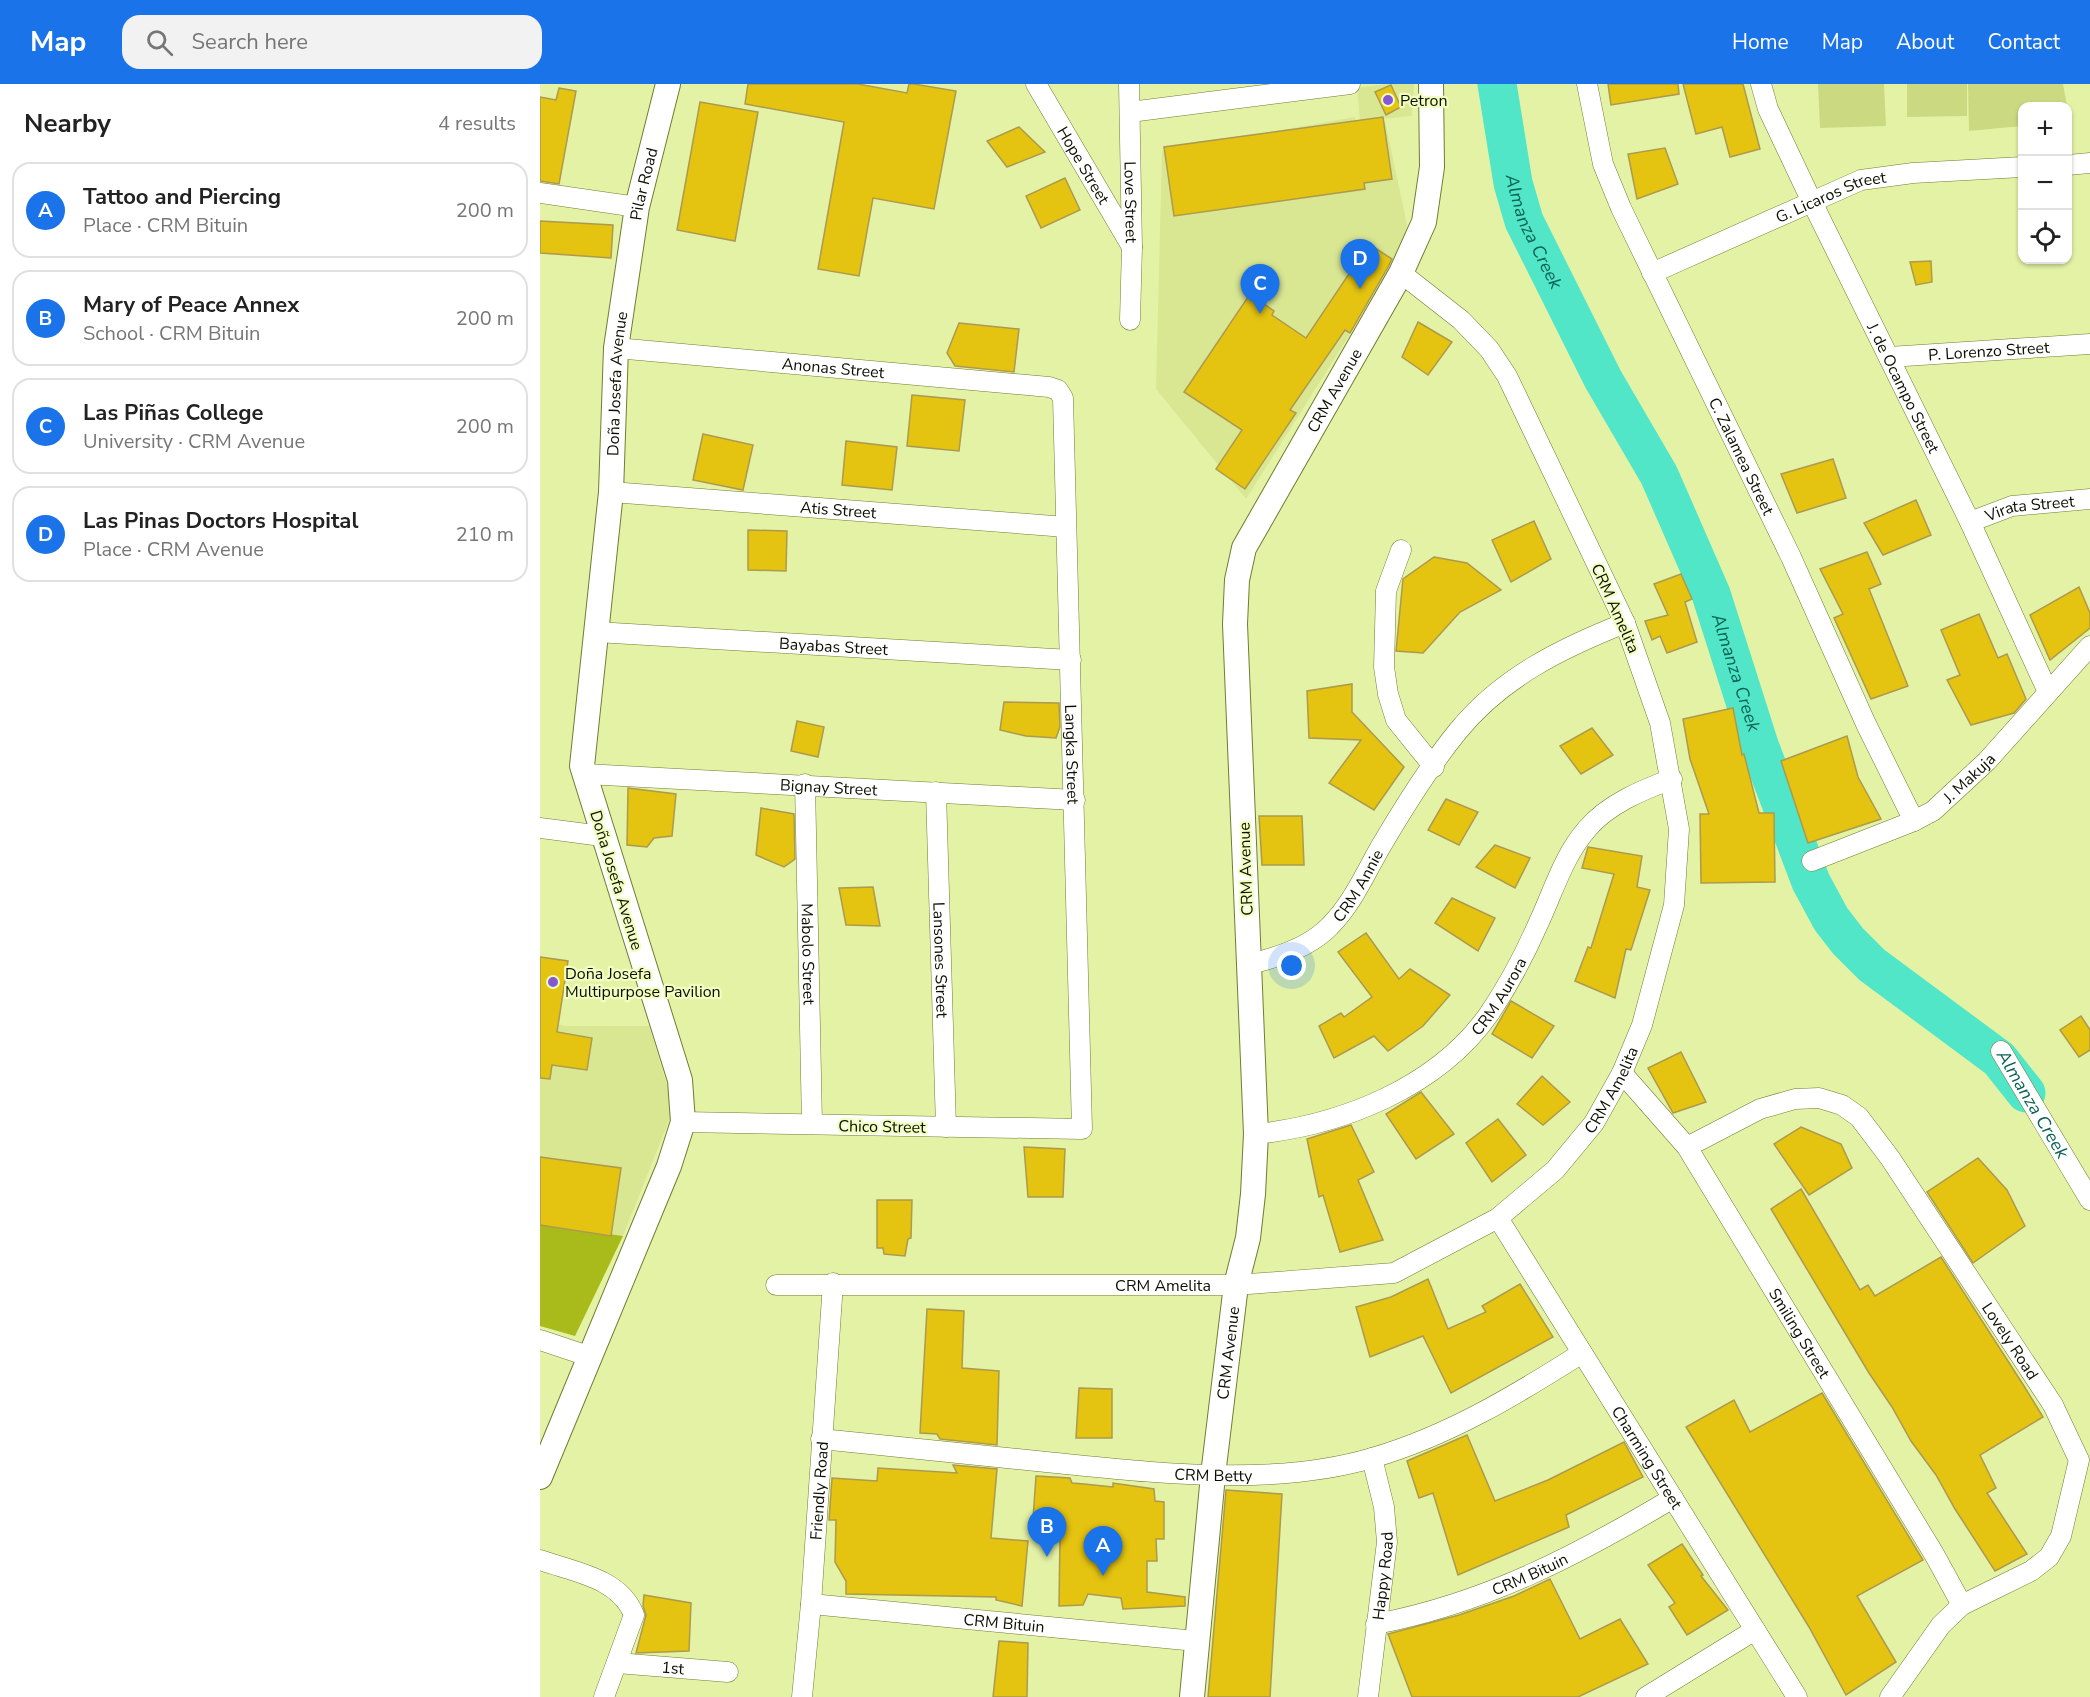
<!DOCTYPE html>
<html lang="en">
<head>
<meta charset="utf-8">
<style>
	:root { --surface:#fff; --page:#f2f2f2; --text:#222; --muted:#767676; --line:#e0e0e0; --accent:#1a73e8 }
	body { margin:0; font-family:"Nunito Sans",sans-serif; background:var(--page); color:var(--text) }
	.controls { position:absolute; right:18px; top:18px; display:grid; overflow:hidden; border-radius:12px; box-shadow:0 2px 4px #0004 }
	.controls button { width:54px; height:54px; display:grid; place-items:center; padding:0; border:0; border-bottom:2px solid var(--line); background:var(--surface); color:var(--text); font:30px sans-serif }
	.you { position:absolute; left:752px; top:882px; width:21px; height:21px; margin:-15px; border:4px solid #fff; border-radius:50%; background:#1a73e8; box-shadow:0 0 0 9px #1a73e833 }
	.badge { display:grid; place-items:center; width:39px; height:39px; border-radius:50%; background:var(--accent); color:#fff; font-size:20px; font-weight:700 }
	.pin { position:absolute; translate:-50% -50px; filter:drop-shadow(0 2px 3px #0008) }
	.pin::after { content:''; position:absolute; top:32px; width:21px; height:18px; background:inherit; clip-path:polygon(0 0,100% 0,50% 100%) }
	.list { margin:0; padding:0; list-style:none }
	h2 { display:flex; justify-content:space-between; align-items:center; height:78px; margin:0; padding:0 24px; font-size:26px }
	h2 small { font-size:20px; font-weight:400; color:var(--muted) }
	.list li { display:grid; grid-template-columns:39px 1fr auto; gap:18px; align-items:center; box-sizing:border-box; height:96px; margin:0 12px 12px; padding:0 12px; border:2px solid var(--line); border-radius:18px }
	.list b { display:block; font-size:22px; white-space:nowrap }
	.list p { margin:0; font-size:20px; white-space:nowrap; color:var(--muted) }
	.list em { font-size:20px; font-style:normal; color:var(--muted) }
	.icon { flex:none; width:33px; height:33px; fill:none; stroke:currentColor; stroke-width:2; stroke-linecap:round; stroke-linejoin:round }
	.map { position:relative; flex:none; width:1550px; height:1613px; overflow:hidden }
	header { display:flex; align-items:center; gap:36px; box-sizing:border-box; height:84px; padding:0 30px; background:var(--accent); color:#fff }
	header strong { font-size:28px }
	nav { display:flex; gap:33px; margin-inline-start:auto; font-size:21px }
	.search { width:420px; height:54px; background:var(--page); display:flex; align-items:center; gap:15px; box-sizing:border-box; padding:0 21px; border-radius:18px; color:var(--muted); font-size:22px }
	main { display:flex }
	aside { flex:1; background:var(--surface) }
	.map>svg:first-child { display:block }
	.built { fill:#d9e793 }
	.green { fill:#cbda81 }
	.forest { fill:#a9bb1b }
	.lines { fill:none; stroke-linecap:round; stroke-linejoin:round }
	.river { stroke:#50e6c7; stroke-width:39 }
	.building { fill:#e4c311; stroke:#ac9a4e; stroke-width:1.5 }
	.minor-casing { stroke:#717c32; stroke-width:21 }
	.tertiary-casing { stroke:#717c32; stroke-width:26 }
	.minor { stroke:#fff; stroke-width:20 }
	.tertiary { stroke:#fff; stroke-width:24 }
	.poi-dot { fill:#8358d2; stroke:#f2fec1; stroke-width:2 }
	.labels { text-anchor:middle; stroke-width:4.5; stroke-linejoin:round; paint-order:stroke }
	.poi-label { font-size:16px; fill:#0c0f00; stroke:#f2fec1; text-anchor:start }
	.street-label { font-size:16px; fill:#0c0f00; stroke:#f2fec1 }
	.water-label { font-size:18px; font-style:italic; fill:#0b6152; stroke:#f2fec1 }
</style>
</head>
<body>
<header>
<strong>Map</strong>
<div class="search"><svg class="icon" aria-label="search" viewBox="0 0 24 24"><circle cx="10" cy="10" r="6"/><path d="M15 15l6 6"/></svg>Search here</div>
<nav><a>Home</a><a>Map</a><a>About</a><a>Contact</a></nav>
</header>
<main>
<aside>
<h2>Nearby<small>4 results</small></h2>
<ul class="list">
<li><span class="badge">A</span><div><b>Tattoo and Piercing</b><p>Place · CRM Bituin</p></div><em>200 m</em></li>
<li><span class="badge">B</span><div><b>Mary of Peace Annex</b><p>School · CRM Bituin</p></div><em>200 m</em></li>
<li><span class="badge">C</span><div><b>Las Piñas College</b><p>University · CRM Avenue</p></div><em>200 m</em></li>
<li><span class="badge">D</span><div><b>Las Pinas Doctors Hospital</b><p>Place · CRM Avenue</p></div><em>210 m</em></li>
</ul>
</aside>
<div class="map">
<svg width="1550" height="1613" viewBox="0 0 1550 1613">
	<rect width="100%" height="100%" fill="#e4f2a5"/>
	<g class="built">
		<polygon points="845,0 874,0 872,32 820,37 817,4"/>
		<polygon points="815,33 817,41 845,37 870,155 706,415 616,305 622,67"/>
		<polygon points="0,938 27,942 109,942 134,1024 83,1152 0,1140"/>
	</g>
	<g class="green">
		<polygon points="1278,0 1344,0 1346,42 1280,44"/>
		<polygon points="1367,0 1427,0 1427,32 1367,33"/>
		<polygon points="1428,0 1523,0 1527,22 1482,22 1482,42 1429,47"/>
	</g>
	<polygon class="forest" points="0,1140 83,1152 35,1252 0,1242"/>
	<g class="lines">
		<path class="river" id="s1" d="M957,0L973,99L984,137L1063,295L1119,391L1171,510L1219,661L1271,798L1291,835L1308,857L1332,881L1459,975L1486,1009"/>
	</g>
	<g class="building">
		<polygon points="208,0 318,0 367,9 369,0 374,0 416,7 394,125 333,114 319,192 278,185 304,38 205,20"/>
		<polygon points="1068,0 1138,0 1139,10 1071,21"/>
		<polygon points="1143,0 1203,0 1220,65 1190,73 1182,43 1156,50"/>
		<polygon points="851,1 861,23 846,31 835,8"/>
		<polygon points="19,4 36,7 19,100 0,97 0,13 16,16"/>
		<polygon points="160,18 218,28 195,157 137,146"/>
		<polygon points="843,33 852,95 824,99 825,105 634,132 624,63"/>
		<polygon points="479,43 505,68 467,83 447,57"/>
		<polygon points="1125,64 1138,100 1097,115 1088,70"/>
		<polygon points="525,94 540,126 501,144 486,112"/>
		<polygon points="0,137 73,141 71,174 0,169"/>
		<polygon points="829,160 852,175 848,183 810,249 805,246 750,326 756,329 705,405 676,385 702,346 644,308 710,210 734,227 732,231 766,254"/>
		<polygon points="1391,177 1392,198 1376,201 1370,178"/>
		<polygon points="878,238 912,258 888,291 862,273"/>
		<polygon points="419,239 479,245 474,288 415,282 407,269"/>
		<polygon points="372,311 425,316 419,367 367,362"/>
		<polygon points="163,350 213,361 203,406 153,396"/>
		<polygon points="306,357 357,363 352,406 302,401"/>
		<polygon points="1293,375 1306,414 1257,429 1241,390"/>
		<polygon points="1376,416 1391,451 1343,471 1324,439"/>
		<polygon points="994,437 1011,475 971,498 952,456"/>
		<polygon points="208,446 247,447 246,487 208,486"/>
		<polygon points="1327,468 1341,500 1329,505 1368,602 1331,615 1294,534 1303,530 1280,485"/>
		<polygon points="894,473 927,479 961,506 920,528 883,569 856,567 863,495"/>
		<polygon points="1141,490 1152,515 1145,518 1157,558 1127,569 1120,552 1112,556 1105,537 1128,531 1114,500"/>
		<polygon points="1539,503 1550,529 1550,544 1510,576 1490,531"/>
		<polygon points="1439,530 1458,574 1467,570 1486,615 1474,629 1431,641 1407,596 1420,591 1401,546"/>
		<polygon points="812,600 812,628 864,683 834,726 789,699 821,656 769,654 767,607"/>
		<polygon points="464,618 519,619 520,643 516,654 486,652 460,646"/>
		<polygon points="1193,624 1202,671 1204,670 1219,729 1234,729 1235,798 1161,799 1160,730 1169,730 1150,675 1143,635"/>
		<polygon points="257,637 284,643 278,673 251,667"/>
		<polygon points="1052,644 1073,671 1041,690 1020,662"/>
		<polygon points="1307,652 1318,693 1341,735 1268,759 1241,677"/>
		<polygon points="88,704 136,710 132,752 114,754 107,763 87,761"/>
		<polygon points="906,715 938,728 919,761 888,746"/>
		<polygon points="221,724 254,730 255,775 244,783 216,771"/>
		<polygon points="719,732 762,732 764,781 722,781"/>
		<polygon points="955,761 990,774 975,804 936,783"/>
		<polygon points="1048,763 1102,772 1097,803 1110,806 1091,866 1086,865 1075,914 1035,897 1048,863 1051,864 1074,790 1042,784"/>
		<polygon points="333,803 340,842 306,841 299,804"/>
		<polygon points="912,814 955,834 938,867 895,839"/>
		<polygon points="826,849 859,895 870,885 910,911 883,942 848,967 834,952 794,974 779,942 801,929 804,933 832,913 798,868"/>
		<polygon points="0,873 28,877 17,948 52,954 47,986 12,981 10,995 0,994"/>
		<polygon points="971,917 1014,942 992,974 952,950"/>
		<polygon points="1541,932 1550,946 1550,966 1539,973 1520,946"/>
		<polygon points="1141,968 1166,1018 1133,1029 1108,984"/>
		<polygon points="1002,992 1030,1018 1003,1041 977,1020"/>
		<polygon points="881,1008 914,1050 876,1075 846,1030"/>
		<polygon points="958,1035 986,1071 952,1098 926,1059"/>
		<polygon points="811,1041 834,1088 818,1096 843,1156 800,1168 783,1111 779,1113 767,1055"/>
		<polygon points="1261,1043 1301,1060 1312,1084 1269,1111 1234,1060"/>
		<polygon points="484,1063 525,1065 523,1113 488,1113"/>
		<polygon points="0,1073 81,1084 71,1152 0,1141"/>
		<polygon points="1438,1074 1467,1106 1485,1142 1433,1179 1387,1108"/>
		<polygon points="1261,1105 1320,1206 1328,1201 1335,1212 1401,1173 1484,1302 1503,1333 1440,1371 1456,1404 1447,1409 1487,1470 1455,1487 1415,1425 1396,1391 1371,1357 1352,1323 1329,1289 1231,1125"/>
		<polygon points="337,1116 372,1116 371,1154 368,1155 365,1172 344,1170 343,1164 337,1164"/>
		<polygon points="888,1195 908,1245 946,1228 942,1222 980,1200 1013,1253 911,1309 883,1252 830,1273 816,1223 851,1213"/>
		<polygon points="387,1225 424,1227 422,1284 459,1287 457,1361 400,1355 397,1350 380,1349"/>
		<polygon points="539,1304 572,1305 572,1354 536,1354"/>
		<polygon points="1282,1309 1383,1476 1317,1512 1356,1578 1306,1611 1269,1543 1146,1343 1194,1316 1210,1348"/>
		<polygon points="927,1351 955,1417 1008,1396 1084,1358 1103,1393 1026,1431 1029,1443 918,1491 893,1409 879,1414 867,1377"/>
		<polygon points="413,1381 457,1385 451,1454 488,1457 482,1522 456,1516 456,1513 306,1510 306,1497 295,1478 296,1436 289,1436 292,1394 337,1397 338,1384 417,1389"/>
		<polygon points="496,1392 530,1394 532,1399 544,1400 573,1403 573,1399 614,1405 615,1417 624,1418 624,1455 616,1455 617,1477 607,1477 607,1508 645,1513 645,1522 583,1525 581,1514 548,1510 543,1521 519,1522 520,1452 492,1449"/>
		<polygon points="686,1406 742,1410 730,1613 668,1613"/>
		<polygon points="1142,1460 1163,1491 1161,1492 1188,1526 1147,1551 1129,1523 1135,1519 1108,1481"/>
		<polygon points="1010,1495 1040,1555 1080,1535 1108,1580 1038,1613 872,1613 848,1550 919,1531 974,1512"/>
		<polygon points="104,1511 151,1519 149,1567 96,1569 106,1531 103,1522"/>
		<polygon points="459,1557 488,1559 487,1613 453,1613"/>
	</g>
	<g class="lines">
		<defs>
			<g id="minor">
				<path id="s2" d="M496,0L592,163"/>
				<path id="s3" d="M589,0L592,163L590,236"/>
				<path id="s4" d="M1047,0L1063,80L1081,124L1251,473L1326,640L1374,737"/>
				<path id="s5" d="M1221,0L1228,25L1272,118L1430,438L1508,608"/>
				<polyline points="590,28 810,0"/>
				<polyline points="1528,81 1550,79"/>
				<polyline points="0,109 97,123"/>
				<path id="s6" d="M1112,189L1321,96L1373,89L1482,83"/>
				<path id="s7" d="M76,264L509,303L518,306L523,314L542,1045L143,1038"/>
				<path id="s8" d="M1349,273L1550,260"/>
				<path id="s9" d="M71,408L526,443"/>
				<path id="s10" d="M1430,438L1472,422L1550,415"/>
				<polyline points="861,466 846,507 844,583 848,610 856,636 894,683"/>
				<path id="s11" d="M56,548L531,576"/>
				<path id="s12" d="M45,690L535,716"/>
				<path id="s13" d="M265,700L272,1040"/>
				<path id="s14" d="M396,708L406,1043"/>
				<polyline points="0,744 62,752"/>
				<path id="s15" d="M1272,777L1374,737L1393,727L1447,677L1550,562"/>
				<path id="s16" d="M709,880C736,874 770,863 790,842C814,818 827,785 844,757C866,720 891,680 918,647C962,593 1022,564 1085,539"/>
				<path id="s17" d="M1461,967L1550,1116"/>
				<path id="s18" d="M1082,989L1147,1063L1394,1470L1422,1521"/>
				<path id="s19" d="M716,1050C801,1041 897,1004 949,930C968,902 985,870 999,838C1013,808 1024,771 1047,745C1068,720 1102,706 1132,695"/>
				<path id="s20" d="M1147,1063L1220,1025L1255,1015L1279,1014L1302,1021L1319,1033L1350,1074L1513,1321L1539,1376L1521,1452L1509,1473L1491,1487L1422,1521L1401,1541L1350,1613"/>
				<path id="s21" d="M958,1134L1257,1613"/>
				<path id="s22" d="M236,1201H696L854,1189L958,1134L1015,1086L1054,1039L1082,989L1102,941L1134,821L1139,745L1120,639L1085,539L967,292L949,265L921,236L861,189"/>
				<polyline points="0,1256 51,1273"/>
				<path id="s23" d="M281,1355C359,1363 437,1371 516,1379C617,1389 733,1403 832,1374C908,1352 976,1311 1042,1269"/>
				<path d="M0,1476C34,1488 80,1494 94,1531L64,1613"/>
				<path id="s24" d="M271,1520L656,1557"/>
				<path id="s25" d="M836,1540C946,1519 1038,1471 1133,1414"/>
				<path id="s26" d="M77,1579L188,1588"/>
				<path id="s27" d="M262,1613L271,1520L293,1199"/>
				<path id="s28" d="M828,1613L847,1458L844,1423L832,1374"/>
				<polyline points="1106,1613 1215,1546"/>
			</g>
			<g id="tertiary">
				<path id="s29" d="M0,1393L129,1082L143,1038L140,996L42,682L71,408L76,264L97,123L128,0"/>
				<path id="s30" d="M652,1613L673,1391L696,1201L708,1154L713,1110L716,1050L695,540L697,496L704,464L861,189L884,138L892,83L891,0"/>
			</g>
		</defs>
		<use href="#minor" class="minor-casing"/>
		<use href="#tertiary" class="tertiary-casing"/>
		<use href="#minor" class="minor"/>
		<use href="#tertiary" class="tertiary"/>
	</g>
	<g class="poi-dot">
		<circle cx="848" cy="16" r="6"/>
		<circle cx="13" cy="898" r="6"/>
	</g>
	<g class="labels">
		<g class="poi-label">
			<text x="860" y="22">Petron</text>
			<text x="25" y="895">Doña Josefa<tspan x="25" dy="18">Multipurpose Pavilion</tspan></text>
		</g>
		<g class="street-label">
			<text dy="6" stroke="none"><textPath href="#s2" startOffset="94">Hope Street</textPath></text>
			<text dy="6" stroke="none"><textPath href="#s29" startOffset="1340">Pilar Road</textPath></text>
			<text dy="6" stroke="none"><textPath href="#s6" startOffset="195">G. Licaros Street</textPath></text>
			<text dy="6" stroke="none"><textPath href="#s3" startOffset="118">Love Street</textPath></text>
			<text dy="6" stroke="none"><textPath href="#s8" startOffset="100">P. Lorenzo Street</textPath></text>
			<text dy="6" stroke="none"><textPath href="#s7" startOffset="218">Anonas Street</textPath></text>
			<text dy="6" stroke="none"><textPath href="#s29" startOffset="1138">Doña Josefa Avenue</textPath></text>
			<text dy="6" stroke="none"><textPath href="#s5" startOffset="336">J. de Ocampo Street</textPath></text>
			<text dy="6" stroke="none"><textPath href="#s30" startOffset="1336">CRM Avenue</textPath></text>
			<text dy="6" stroke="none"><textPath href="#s4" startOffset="405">C. Zalamea Street</textPath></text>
			<text dy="6" stroke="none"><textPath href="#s10" startOffset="62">Virata Street</textPath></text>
			<text dy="6" stroke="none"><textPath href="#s9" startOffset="228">Atis Street</textPath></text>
			<text transform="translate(1076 524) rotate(66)" y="6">CRM Amelita</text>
			<text dy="6" stroke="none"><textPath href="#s11" startOffset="238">Bayabas Street</textPath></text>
			<text dy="6" stroke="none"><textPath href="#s7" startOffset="810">Langka Street</textPath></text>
			<text dy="6" stroke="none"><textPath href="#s15" startOffset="180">J. Makuja</textPath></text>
			<text dy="6" stroke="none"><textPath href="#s12" startOffset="244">Bignay Street</textPath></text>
			<text transform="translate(705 785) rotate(-92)" y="6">CRM Avenue</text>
			<text transform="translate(77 796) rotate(73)" y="6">Doña Josefa Avenue</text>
			<text dy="6" stroke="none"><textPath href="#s16" startOffset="140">CRM Annie</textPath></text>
			<text dy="6" stroke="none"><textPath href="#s13" startOffset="170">Mabolo Street</textPath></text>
			<text dy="6" stroke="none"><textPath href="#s14" startOffset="168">Lansones Street</textPath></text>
			<text dy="6" stroke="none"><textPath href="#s19" startOffset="290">CRM Aurora</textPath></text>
			<text dy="6" stroke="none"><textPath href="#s22" startOffset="909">CRM Amelita</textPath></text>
			<text transform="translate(342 1042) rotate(1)" y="6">Chico Street</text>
			<text dy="6" stroke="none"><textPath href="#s22" startOffset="387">CRM Amelita</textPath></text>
			<text dy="6" stroke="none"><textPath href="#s18" startOffset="316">Smiling Street</textPath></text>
			<text dy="6" stroke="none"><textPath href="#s20" startOffset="458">Lovely Road</textPath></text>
			<text dy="6" stroke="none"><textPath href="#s30" startOffset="346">CRM Avenue</textPath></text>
			<text dy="6" stroke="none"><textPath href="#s21" startOffset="282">Charming Street</textPath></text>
			<text dy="6" stroke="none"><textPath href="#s23" startOffset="394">CRM Betty</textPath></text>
			<text dy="6" stroke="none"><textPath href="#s27" startOffset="207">Friendly Road</textPath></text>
			<text dy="6" stroke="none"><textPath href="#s25" startOffset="162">CRM Bituin</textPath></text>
			<text dy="6" stroke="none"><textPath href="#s28" startOffset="122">Happy Road</textPath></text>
			<text dy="6" stroke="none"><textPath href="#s24" startOffset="194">CRM Bituin</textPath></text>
			<text dy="6" stroke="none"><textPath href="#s26" startOffset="56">1st</textPath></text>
		</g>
		<g class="water-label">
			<text dy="6" stroke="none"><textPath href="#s1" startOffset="153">Almanza Creek</textPath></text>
			<text dy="6" stroke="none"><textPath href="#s1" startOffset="640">Almanza Creek</textPath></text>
			<text dy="6" stroke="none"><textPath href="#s17" startOffset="62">Almanza Creek</textPath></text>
		</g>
	</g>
</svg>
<div class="controls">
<button>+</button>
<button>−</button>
<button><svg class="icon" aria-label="locate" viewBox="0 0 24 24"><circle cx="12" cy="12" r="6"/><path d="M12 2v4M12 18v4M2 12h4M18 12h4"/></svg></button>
</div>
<div class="you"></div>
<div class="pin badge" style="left:563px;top:1492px">A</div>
<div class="pin badge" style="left:507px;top:1473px">B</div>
<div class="pin badge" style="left:720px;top:230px">C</div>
<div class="pin badge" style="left:820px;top:205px">D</div>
</div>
</main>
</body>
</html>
